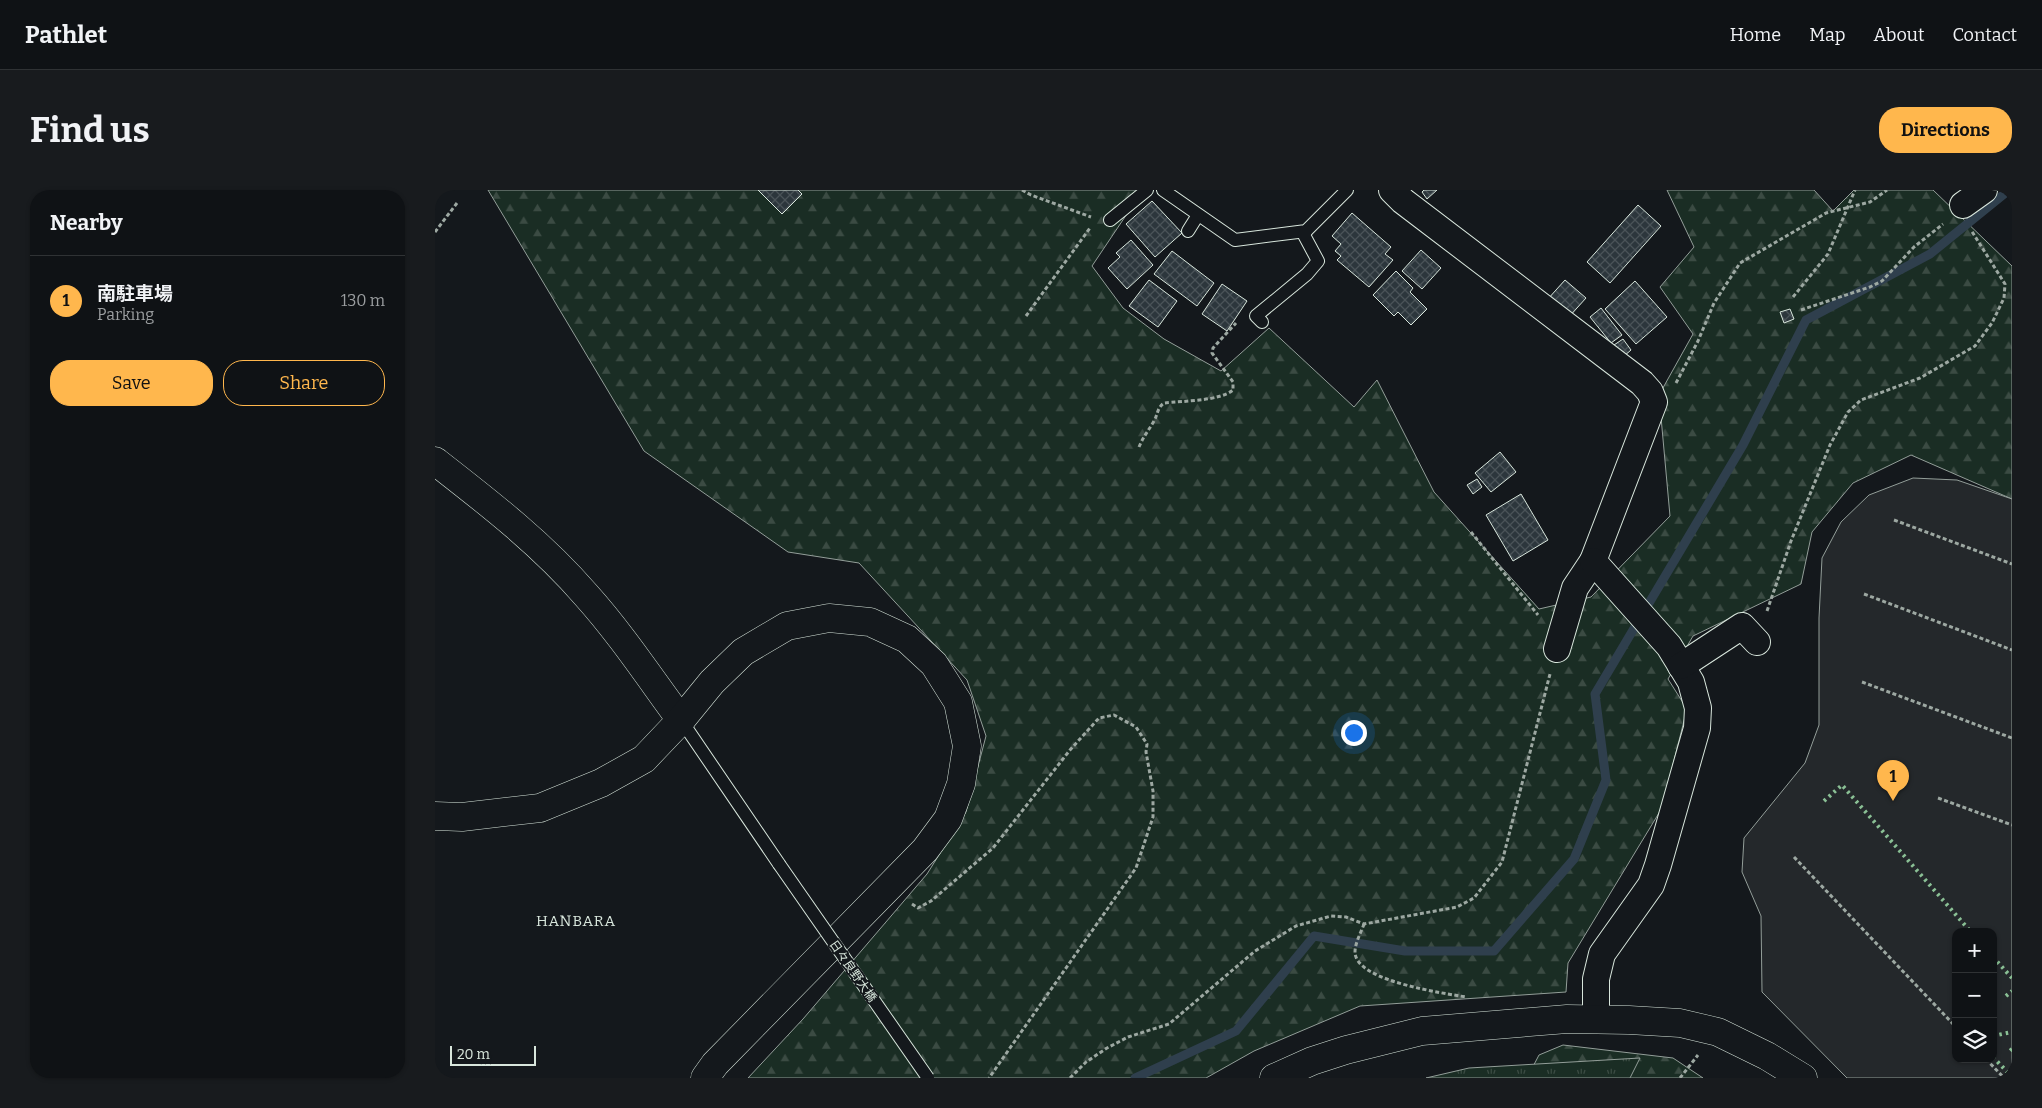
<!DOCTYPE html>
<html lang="en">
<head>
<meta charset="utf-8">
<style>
	:root { --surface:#0f1215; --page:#181b1e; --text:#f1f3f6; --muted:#9b9ea0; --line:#2f3234; --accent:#ffb74d }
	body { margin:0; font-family:Bitter,"Noto Sans JP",serif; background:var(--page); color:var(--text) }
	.controls { position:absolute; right:15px; bottom:15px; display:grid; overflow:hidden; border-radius:10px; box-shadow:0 1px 4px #0004 }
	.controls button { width:45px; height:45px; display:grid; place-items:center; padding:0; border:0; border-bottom:1px solid var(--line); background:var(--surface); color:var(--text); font:25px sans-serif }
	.scale { position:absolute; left:15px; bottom:12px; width:86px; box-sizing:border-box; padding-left:5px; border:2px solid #d8e6dc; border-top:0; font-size:14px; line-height:18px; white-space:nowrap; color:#d8e6dc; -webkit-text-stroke:4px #14181c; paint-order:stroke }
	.you { position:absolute; left:918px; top:542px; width:18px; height:18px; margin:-12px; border:4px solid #fff; border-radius:50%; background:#1a73e8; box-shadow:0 0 0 8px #1a73e833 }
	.badge { display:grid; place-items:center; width:32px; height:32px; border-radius:50%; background:var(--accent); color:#111; font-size:16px; font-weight:700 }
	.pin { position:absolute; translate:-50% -41px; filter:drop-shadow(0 1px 2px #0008) }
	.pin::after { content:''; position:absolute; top:26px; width:18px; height:15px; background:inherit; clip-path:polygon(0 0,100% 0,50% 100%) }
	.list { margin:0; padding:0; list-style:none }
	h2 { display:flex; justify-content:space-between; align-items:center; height:65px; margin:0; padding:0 20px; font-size:21px }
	h2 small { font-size:16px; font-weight:400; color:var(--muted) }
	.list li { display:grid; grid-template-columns:32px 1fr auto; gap:15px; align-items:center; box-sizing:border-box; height:90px; padding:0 20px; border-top:1px solid var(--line) }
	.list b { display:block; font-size:19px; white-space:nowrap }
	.list p { margin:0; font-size:16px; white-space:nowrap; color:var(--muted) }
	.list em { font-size:16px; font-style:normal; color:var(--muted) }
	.actions { display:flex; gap:10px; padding:15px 20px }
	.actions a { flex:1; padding:11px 0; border:1px solid var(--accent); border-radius:20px; text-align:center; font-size:18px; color:var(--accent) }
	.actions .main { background:var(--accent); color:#111 }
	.icon { flex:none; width:28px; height:28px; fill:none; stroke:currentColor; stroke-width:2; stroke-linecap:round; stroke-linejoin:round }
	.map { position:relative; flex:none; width:1577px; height:888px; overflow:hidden; border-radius:20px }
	header { display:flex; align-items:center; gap:30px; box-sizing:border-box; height:70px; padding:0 25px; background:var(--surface); border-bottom:1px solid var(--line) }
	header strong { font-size:24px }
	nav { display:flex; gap:28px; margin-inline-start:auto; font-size:18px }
	.intro { display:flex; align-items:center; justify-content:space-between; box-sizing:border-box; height:120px; padding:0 30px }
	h1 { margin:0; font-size:35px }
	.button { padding:12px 22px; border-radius:20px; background:var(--accent); color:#111; font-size:18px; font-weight:700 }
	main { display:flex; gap:30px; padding:0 30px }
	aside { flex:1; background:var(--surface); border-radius:20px; box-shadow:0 1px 4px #0004 }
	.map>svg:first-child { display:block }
	.forest { fill:url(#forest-firs); stroke:#939e99 }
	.park { fill:url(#park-tufts); stroke:#939e99 }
	.parking { fill:#24282b; stroke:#939e99; fill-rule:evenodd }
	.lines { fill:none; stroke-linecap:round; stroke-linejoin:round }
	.stream { stroke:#2f3f4d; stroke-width:9 }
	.building { fill:url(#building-cross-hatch); stroke:#d8e6dc }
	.lane-casing { stroke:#d8e6dc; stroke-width:14 }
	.street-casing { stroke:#d8e6dc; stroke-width:28 }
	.secondary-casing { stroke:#d8e6dc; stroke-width:29 }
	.path { stroke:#9da8a2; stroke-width:3; stroke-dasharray:4 2.5; stroke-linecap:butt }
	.lane { stroke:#14181c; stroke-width:12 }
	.street { stroke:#14181c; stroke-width:26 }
	.secondary { stroke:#14181c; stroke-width:28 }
	.lane-bridge-casing { stroke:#d8e6dc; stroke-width:14; stroke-linecap:butt }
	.lane-bridge { stroke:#14181c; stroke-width:12 }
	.hedge { stroke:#8ac095; stroke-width:4; stroke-dasharray:2.5 4; stroke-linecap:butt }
	.labels { text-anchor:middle; stroke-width:4; stroke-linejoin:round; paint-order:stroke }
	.street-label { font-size:12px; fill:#d8e6dc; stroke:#14181c }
	.quarter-label { font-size:15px; letter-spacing:1px; fill:#d8e6dc; stroke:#14181c }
</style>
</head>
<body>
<header>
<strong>Pathlet</strong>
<nav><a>Home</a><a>Map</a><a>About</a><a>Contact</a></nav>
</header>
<div class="intro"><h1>Find us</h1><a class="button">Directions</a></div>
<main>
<aside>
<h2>Nearby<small></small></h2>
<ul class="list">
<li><span class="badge">1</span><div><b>南駐車場</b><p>Parking</p></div><em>130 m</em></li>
</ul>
<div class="actions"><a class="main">Save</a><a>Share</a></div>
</aside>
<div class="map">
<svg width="1577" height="888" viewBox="0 0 1577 888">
	<defs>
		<pattern id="forest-firs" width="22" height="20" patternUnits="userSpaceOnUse" patternTransform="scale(1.25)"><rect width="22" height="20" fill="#1a2d24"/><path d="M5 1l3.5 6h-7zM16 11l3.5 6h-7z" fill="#3b4b43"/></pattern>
		<pattern id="park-tufts" width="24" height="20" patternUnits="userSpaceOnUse" patternTransform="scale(1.25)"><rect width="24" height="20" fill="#1a2d24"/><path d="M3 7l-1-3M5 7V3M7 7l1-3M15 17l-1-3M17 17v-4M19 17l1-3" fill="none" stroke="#3b4b43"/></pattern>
		<pattern id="building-cross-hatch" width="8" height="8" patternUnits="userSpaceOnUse" patternTransform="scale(1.25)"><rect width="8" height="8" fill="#2c363c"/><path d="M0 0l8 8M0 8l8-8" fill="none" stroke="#4a5358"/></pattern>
	</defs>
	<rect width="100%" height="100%" fill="#14181c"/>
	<g class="forest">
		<polygon points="53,0 708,0 657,76 688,118 729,149 786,181 834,138 919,217 942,190 999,302 1104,419 1156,407 1235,326 1224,205 1258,144 1225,97 1259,57 1232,0 1379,0 1398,21 1419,0 1498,0 1577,76 1577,309 1476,265 1418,293 1377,342 1366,394 1258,446 1233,489 1252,519 1227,618 1133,773 1131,802 925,816 819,861 771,888 313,888 368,829 492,684 531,622 551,546 532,490 424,373 353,362 209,261"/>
		<polygon points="1128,855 1238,868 1268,888 1092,888 1104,865"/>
	</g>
	<polygon class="park" points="1205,868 1195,888 991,888 1034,878"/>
	<path class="parking" d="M1478,288L1522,290L1577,309V888H1412L1327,802L1326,726L1307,682L1309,648L1370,573L1384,535V428L1387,368L1406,332L1434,305ZM1521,742H1558V869H1521Z"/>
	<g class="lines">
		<polyline class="stream" points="700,888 801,841 879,746 970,761 1059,761 1139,669 1171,590 1160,504 1308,255 1371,130 1495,64 1574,0"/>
	</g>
	<g class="building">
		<polygon points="323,0 363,0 367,4 347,24"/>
		<polygon points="989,0 1002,0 992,9 987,2"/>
		<polygon points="717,11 747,43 720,67 691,34"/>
		<polygon points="1203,15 1226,36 1175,93 1152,72"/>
		<polygon points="917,23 956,57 950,64 958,70 934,97 902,70 906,66 900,61 906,54 897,46"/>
		<polygon points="696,50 718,75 692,99 673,78 685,67 681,63"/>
		<polygon points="986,60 1006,78 987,99 967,81"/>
		<polygon points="737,61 779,93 762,116 719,84"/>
		<polygon points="961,81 978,98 975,102 992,119 976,135 963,122 959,126 938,105"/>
		<polygon points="714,90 742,111 723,137 694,116"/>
		<polygon points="1130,90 1151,108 1133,128 1112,110"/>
		<polygon points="1200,91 1232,127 1201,154 1170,119"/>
		<polygon points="787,94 812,111 792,141 767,124"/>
		<polygon points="1166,118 1187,145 1176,153 1155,127"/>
		<polygon points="1355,119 1359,129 1349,133 1345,122"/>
		<polygon points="1188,149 1196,160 1188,167 1179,155"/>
		<polygon points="1065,262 1081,282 1056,302 1040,283"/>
		<polygon points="1042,289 1047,297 1038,304 1032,295"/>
		<polygon points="1086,304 1113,350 1078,371 1051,325"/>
	</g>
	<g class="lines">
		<defs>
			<g id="lane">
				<polyline points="728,0 800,50 871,41 912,0"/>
				<polyline points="675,30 712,0"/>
				<polyline points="753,41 763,25"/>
				<polyline points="827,132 821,126 872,84 883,71 869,45 871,41"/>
				<polyline points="246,530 344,674"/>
			</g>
			<g id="street">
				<polyline points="957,0 968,11 1207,193 1215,202 1219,212 1158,371 1140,398 1122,459"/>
				<polyline points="1528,15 1549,0"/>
				<polyline points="1158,371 1234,456 1256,492 1263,518 1262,538 1223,675 1216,695 1167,764 1161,789 1161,829"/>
				<polyline points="1246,476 1307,436 1322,452"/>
			</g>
			<g id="secondary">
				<path d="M0,271C54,313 107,354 151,405C186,444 215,488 246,530"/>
				<polyline points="0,626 27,627 105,618 166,593 209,569 246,530 277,492 308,462 352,436 394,428 435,432 472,449 499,474 523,512 532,556 526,594 513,629 490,660 280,874 270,888"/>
				<polyline points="839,888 877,871 911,860 987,841 1132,829 1194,830 1245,833 1283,842 1332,866 1368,888"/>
			</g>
		</defs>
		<use href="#lane" class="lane-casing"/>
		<use href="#street" class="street-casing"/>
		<use href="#secondary" class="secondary-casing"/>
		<g class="path">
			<polyline points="587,0 596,5 656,27"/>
			<polyline points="0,42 22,13"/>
			<polyline points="1358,107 1393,64 1420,0"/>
			<polyline points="1366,120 1435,97 1447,91 1479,57 1508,34"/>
			<polyline points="591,126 655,38"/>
			<polyline points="1241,193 1263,151 1279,113 1305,73 1391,23 1435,12 1452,0"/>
			<path d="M704,257C708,247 714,240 719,231C723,224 722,218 729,213C747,211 785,211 798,200V192L777,163L778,158L801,133"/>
			<polyline points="1459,330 1577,374"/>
			<polyline points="1036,342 1103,425"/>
			<polyline points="1429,404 1577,460"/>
			<polyline points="1332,421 1356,351 1395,255 1413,222 1426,210 1485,188 1540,156 1557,133 1569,108 1570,94 1536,40"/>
			<polyline points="1427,492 1577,548"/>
			<polyline points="1503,608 1577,635"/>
			<polyline points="1359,667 1521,837"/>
			<polyline points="477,714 483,718 496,711 558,658 635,560 664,528 679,525 701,537 712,554 711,562 718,601 718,627 701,678 554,888"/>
			<path d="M929,734C926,743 917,758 921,767C930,792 1007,803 1031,807"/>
			<polyline points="1551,869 1569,888"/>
			<polyline points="635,888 651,872 672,858 693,847 734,834 820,761 861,736 896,726 911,727 929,734 1022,717 1039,708 1067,672 1115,484"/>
			<polyline points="1245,888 1263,865"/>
		</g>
		<use href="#lane" class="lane"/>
		<use href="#street" class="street"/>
		<use href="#secondary" class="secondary"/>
		<defs>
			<polyline id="lane-bridge" points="344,674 493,888"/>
		</defs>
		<use href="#lane-bridge" class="lane-bridge-casing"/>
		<use href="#lane-bridge" class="lane-bridge"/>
		<g class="hedge">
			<polyline points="1389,611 1407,595 1536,742"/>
			<polyline points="1558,767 1577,788"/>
			<polyline points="1571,806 1577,801"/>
			<polyline points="1558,846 1577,842"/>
			<polyline points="1577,859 1575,861 1577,862"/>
			<polyline points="1558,867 1577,887"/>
		</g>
	</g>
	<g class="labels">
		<g class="street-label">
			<text transform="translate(418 781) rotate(55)" y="4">日々良野大橋</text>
		</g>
		<g class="quarter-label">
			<text x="141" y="736">HANBARA</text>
		</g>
	</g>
</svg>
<div class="controls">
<button>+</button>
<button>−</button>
<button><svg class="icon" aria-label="layers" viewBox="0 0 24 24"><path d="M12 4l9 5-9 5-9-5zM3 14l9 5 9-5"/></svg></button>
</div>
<div class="scale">20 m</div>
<div class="you"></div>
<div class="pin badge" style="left:1458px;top:611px">1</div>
</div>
</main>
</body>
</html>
